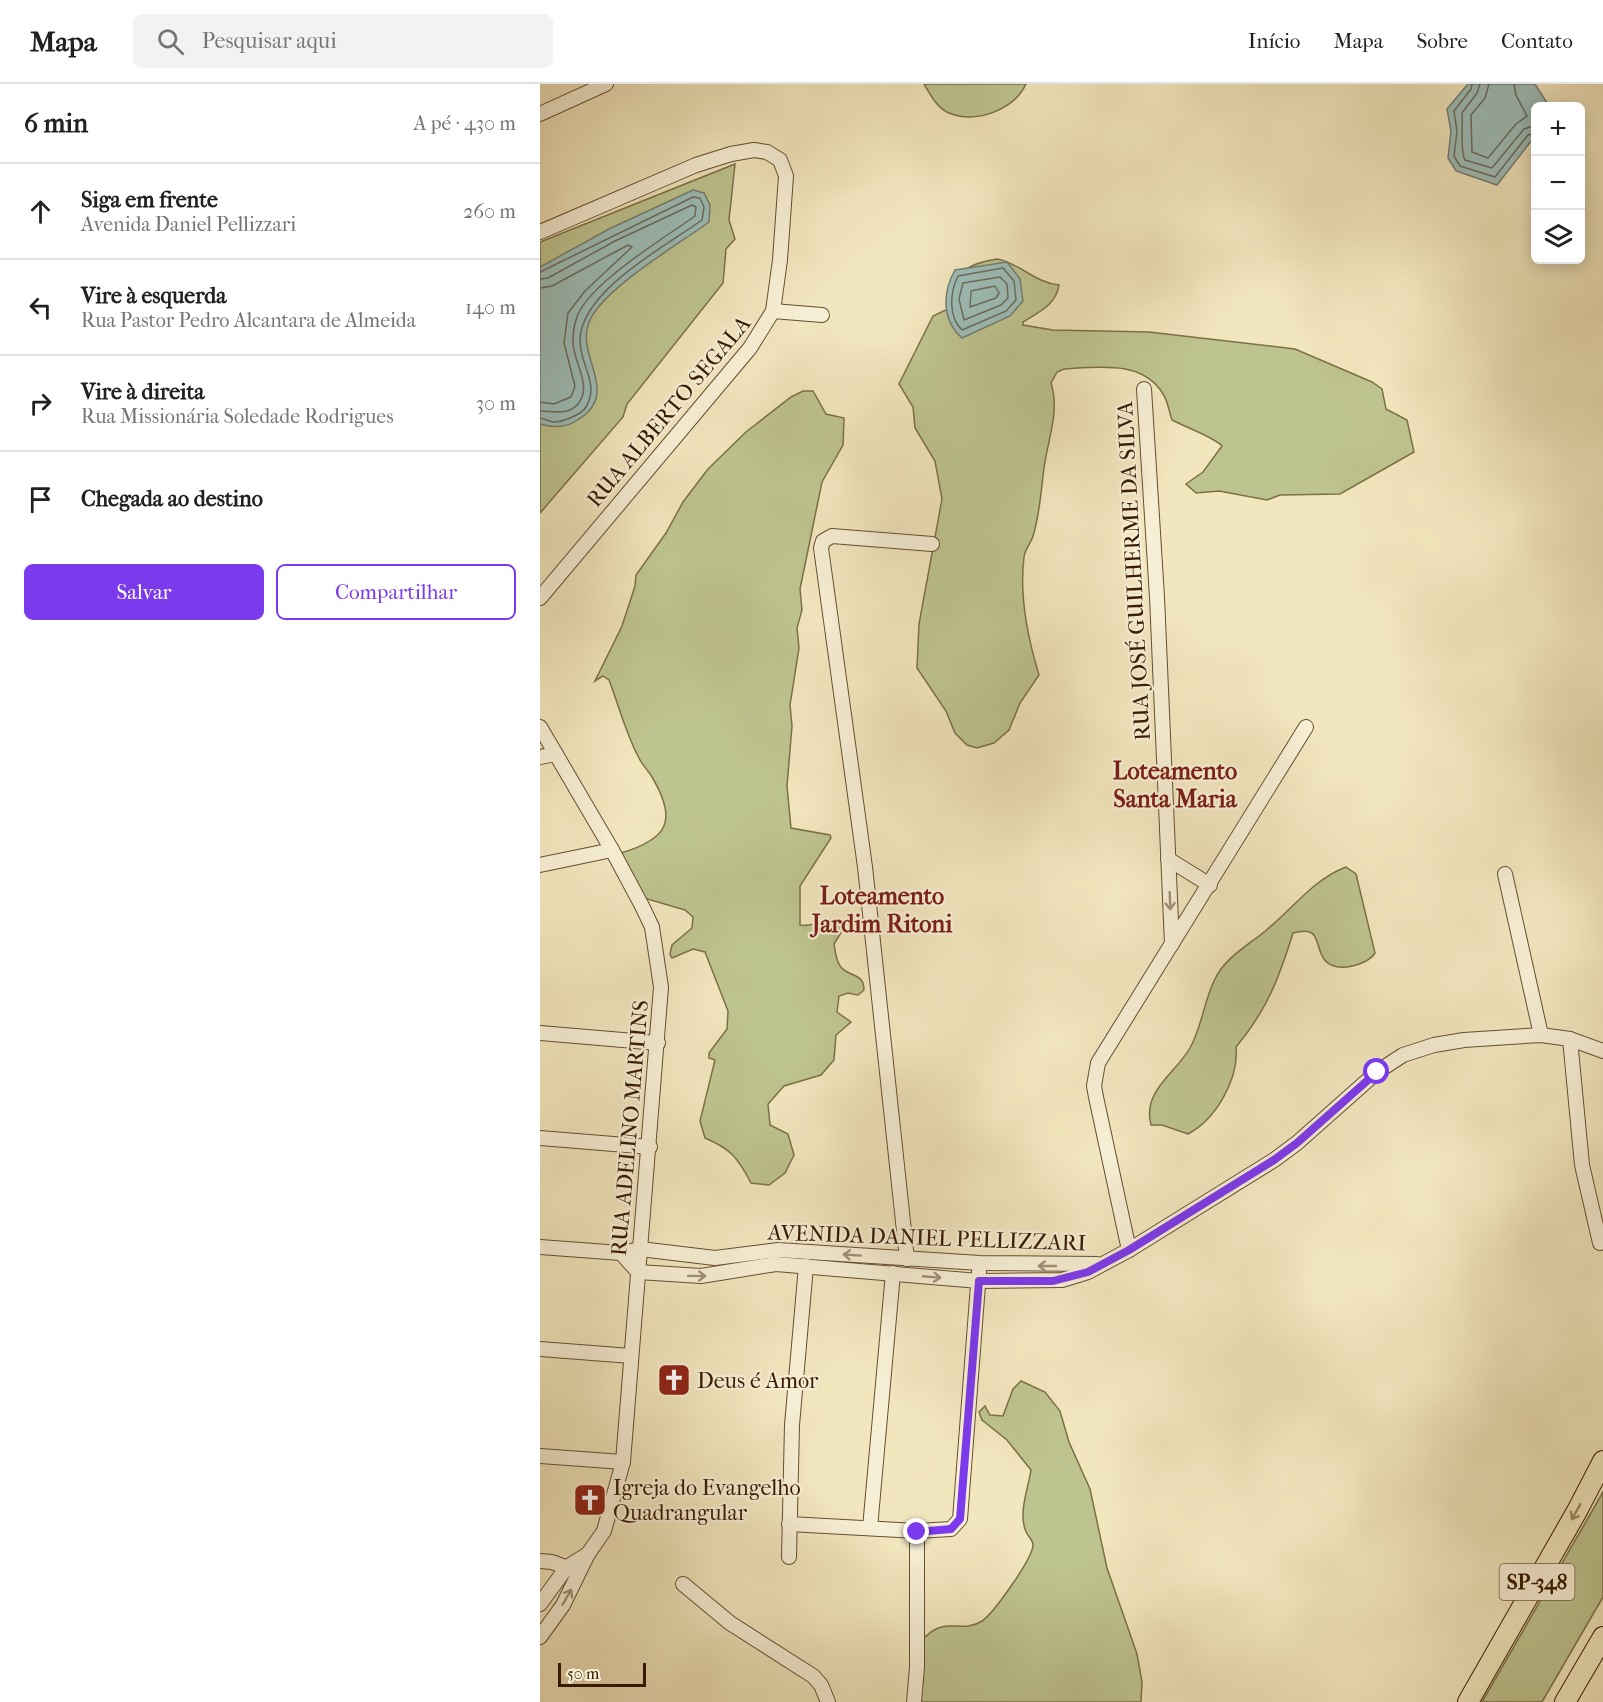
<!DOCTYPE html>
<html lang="pt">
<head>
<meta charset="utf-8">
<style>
	:root { --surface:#fff; --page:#f2f2f2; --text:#202124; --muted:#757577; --line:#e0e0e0; --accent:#7c3aed }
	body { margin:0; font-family:"IM FELL French Canon",serif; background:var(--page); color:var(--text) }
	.controls { position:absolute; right:18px; top:18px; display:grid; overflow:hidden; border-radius:9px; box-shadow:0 3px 15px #0003 }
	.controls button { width:54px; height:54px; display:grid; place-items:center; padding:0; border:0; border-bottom:2px solid var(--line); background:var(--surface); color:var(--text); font:30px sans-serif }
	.scale { position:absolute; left:18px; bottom:15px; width:88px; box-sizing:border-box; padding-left:6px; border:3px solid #381b02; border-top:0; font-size:16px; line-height:21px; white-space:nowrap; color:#381b02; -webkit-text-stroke:4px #f7efd5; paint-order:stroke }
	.stop { position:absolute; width:18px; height:18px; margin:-14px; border:4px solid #7c3aed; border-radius:50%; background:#fff }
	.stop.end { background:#7c3aed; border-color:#fff; box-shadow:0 2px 6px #0008 }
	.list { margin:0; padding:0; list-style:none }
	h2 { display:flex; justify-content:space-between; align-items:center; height:78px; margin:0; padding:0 24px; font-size:26px }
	h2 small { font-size:20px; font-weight:400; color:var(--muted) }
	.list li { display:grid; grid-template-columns:39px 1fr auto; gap:18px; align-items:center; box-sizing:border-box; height:96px; padding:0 24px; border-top:2px solid var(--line) }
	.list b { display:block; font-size:22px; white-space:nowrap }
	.list p { margin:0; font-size:20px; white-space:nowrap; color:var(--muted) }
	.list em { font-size:20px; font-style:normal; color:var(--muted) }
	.actions { display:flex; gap:12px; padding:18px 24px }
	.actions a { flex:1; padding:14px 0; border:2px solid var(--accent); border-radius:9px; text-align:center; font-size:21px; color:var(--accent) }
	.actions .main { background:var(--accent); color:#fff }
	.icon { flex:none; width:33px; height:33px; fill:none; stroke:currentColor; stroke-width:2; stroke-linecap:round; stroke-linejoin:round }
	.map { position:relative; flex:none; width:1063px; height:1618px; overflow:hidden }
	header { display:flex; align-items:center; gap:36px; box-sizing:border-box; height:84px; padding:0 30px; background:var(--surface); border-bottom:2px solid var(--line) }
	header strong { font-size:28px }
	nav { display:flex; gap:33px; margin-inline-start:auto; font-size:21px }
	.search { width:420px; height:54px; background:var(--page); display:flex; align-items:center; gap:15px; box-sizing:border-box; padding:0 21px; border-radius:9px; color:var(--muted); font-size:22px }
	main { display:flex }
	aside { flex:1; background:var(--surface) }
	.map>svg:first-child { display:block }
	.green { fill:#bec48f; stroke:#7b7048; stroke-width:1.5 }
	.water { fill:#9dbeb9; stroke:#757d70; stroke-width:1.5 }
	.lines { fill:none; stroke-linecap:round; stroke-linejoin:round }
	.shore { stroke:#6a6c5e; stroke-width:1.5 }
	.minor-casing { stroke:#664e31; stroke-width:16 }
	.highway-casing { stroke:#381b02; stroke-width:22 }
	.minor { stroke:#f7efd5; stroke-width:14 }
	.highway { stroke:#f2e6be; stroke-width:20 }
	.oneway { stroke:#a19076 }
	.oneway2 { stroke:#9e8b69 }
	.route { stroke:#7c3aed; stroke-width:8 }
	.labels { text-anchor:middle; stroke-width:4.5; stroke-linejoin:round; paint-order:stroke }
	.shield { fill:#f7efd5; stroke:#715b41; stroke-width:1.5 }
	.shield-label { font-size:21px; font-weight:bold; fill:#381b02 }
	.street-label { font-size:22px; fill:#381b02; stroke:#f7efd5 }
	.poi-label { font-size:22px; fill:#381b02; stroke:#f7efd5; text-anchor:start }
	.neighbourhood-label { font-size:24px; font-weight:bold; fill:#7a1f14; stroke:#f7efd5 }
</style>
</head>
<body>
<header>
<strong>Mapa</strong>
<div class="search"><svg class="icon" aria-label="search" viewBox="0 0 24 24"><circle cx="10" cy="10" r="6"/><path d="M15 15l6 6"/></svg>Pesquisar aqui</div>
<nav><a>Início</a><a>Mapa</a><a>Sobre</a><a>Contato</a></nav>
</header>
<main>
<aside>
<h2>6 min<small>A pé · 430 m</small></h2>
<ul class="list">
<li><svg class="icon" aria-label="ahead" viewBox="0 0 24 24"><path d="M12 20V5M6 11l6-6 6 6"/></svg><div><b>Siga em frente</b><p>Avenida Daniel Pellizzari</p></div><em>260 m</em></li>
<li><svg class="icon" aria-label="left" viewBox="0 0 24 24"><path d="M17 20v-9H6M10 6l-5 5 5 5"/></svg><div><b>Vire à esquerda</b><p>Rua Pastor Pedro Alcantara de Almeida</p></div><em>140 m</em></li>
<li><svg class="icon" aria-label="right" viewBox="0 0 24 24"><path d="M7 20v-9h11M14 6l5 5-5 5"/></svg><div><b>Vire à direita</b><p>Rua Missionária Soledade Rodrigues</p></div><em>30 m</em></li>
<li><svg class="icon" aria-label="arrive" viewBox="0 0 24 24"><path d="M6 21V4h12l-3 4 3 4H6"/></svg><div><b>Chegada ao destino</b></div></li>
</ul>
<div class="actions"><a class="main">Salvar</a><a>Compartilhar</a></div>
</aside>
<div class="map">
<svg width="1063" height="1618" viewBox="0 0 1063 1618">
	<rect width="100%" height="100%" fill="#f2e6be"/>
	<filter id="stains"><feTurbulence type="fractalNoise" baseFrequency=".00333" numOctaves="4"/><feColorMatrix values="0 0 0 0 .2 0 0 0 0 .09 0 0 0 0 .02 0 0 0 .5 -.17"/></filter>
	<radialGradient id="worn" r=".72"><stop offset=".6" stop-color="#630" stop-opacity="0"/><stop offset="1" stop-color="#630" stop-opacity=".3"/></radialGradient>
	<g class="green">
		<path d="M384,0H486C474,26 436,40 409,29C397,24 390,10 384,0Z"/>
		<polygon points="195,80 189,136 195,155 186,165 183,199 87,320 83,333 0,429 0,158"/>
		<path d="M457,175C480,179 495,199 519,201C516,221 499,228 483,238V241L513,246L609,248L755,265L832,298L842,305L846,325L867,336L874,368L800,410L740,411L727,416L679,407L656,409L646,400L663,388L682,362C674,353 645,343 632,336C629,328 628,317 623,310C603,276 558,283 524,285L517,288L511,299C520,328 508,354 504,384C501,406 500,430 493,452C491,459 485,465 484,473C479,512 488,555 499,591L480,619L469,646L454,659L437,664L427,661L415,649L406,627L377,584L379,540L402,415L395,377L375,344L373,323L359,300L393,232L410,224C417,190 420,181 457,175Z"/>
		<path d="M263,307H273L286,330L304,334L303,361L282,398L260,505L262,526L257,544L259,564L250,621L252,642L247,702L251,744L290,751L291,754L260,802V841C275,844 281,833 294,836L302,847L294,860C295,866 296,875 299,880C306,894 324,887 324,906L318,911L308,909L299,912L297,928L311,938L296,951L294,976L281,991L244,1002L228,1020L230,1041L248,1050L254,1071L245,1089L229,1101L211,1099C198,1074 191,1065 165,1054L160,1037L175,976L169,974V969L187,945L188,927L165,868L153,865L132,874L130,870L132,861L152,844L153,833L145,826L97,812L81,769C128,755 138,737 112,693C108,686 102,681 99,674C86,650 79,622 69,596L63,592L55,597L82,542L95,502L96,491L126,449L143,418L168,385L206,348L251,313Z"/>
		<path d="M806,783L816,790L835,869C827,882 794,890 784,875C774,861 782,841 753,849C739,894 727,926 696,963C699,995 676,1035 648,1050L622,1041H611C602,1007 635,990 650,964C662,943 664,916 675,895C685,874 707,862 724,848C752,826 772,796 806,783Z"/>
		<path d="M481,1297L505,1308L520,1327L529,1358L550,1405L567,1484L597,1570L602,1598L601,1618H374L383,1555C407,1530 420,1551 442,1537C453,1530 493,1474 493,1461C493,1455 486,1451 485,1445C479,1427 488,1405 491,1386L467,1356L442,1336L439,1328L445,1322L450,1331L463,1332L473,1305Z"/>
		<polygon points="1063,1408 1063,1513 1002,1618 942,1618"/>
	</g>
	<g class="water">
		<polygon points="928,0 995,0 1009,22 996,22 995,52 957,101 916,87 908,74 911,47 907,25"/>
		<path d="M153,106L164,109L170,121L169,138C139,160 62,205 49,238C35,272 81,308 39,335C27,344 13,344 0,340V183L69,145Z"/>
		<path d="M467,178L480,195L483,217L470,232L422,254C402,236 402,209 415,186Z"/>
	</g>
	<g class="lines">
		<g class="shore">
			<polyline points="932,0 931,5 914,27 917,47 914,72 920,82 955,93 988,51 996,49"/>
			<path d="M940,0L937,9L922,29C923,40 920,68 925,76L952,84L984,45L996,41"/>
			<polyline points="949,0 945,14 931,31 932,68 948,74 976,40 987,32 976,11 974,0"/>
			<path d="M463,184L474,197L476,216L466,227L422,246C408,233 410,208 418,192Z"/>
			<path d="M0,188L153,113L160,114L164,123L162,136C126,162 40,207 40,257C40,281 60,300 46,323C41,331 23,338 13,338C9,337 4,335 0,334"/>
			<polygon points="460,193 467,200 468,214 461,221 424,236 419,215 423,199"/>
			<path d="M0,195L8,194L75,157L152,121L156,123L155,132C126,153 44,202 36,236C34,242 33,252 33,258C33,278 53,302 38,320C28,332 13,327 0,327"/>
			<polygon points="455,202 459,209 456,214 430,223 431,207"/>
			<polyline points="0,204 12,202 88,161 92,163 45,207 28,229 24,259 35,302 31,313 14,320 0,318"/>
		</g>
		<defs>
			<g id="minor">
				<polyline points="0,30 66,0"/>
				<polyline points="0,148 156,81 191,70 214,66 227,68 240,76 246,92 240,176 233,227 210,264 0,514"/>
				<polyline points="233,227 282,231"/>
				<polyline points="604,305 617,513 632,860"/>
				<polyline points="0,643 72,766 102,822 112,843 121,903 83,1378 64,1447 48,1470 23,1521 0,1553"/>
				<polyline points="0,673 16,670"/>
				<polyline points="628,775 670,801"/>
				<polyline points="0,781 72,766"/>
				<polyline points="965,790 1001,951"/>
				<polyline points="0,949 118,959"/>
				<polyline points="1030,955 1042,1081 1060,1159"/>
				<polyline points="0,1054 110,1063"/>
				<polyline points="0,1163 81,1169 100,1165 175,1174 238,1166 440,1179 557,1180"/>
				<polyline points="589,1166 556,1013 554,1002 558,979 766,643"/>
				<polyline points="81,1169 98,1188 161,1192 236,1180 439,1197 522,1196 548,1188 589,1166 734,1076 757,1059 837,988 863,971 894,961 924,956 1001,951 1030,955 1063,967"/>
				<polyline points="367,1175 325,783 281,464 283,457 292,452 392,460"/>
				<polyline points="0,1265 91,1272"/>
				<polyline points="0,1372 83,1378"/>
				<polyline points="249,1440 377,1447 411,1445 420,1435 439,1188"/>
				<polyline points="330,1444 353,1189"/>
				<polyline points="249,1473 252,1341 266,1182"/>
				<polyline points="0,1477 12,1478 33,1486"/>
				<polyline points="143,1500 190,1539 273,1592 281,1601 288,1618"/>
				<polyline points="0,1520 27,1483 48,1470"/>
				<polyline points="374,1618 377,1583 377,1447"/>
			</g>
			<g id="highway">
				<polyline points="928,1618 1037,1427 1063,1377"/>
				<polyline points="1025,1618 1063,1553"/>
			</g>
		</defs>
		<use href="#minor" class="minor-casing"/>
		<use href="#highway" class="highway-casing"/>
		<use href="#minor" class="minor"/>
		<use href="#highway" class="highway"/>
	</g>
	<defs><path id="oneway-shaft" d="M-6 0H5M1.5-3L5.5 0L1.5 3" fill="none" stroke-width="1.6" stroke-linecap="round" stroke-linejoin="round" transform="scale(1.5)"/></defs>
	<g class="oneway">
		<use href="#oneway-shaft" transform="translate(630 817) rotate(88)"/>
		<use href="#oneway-shaft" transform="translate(312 1171) rotate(-176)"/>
		<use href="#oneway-shaft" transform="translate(507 1182) rotate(-180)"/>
		<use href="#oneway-shaft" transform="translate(157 1192) rotate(1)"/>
		<use href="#oneway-shaft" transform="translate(392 1193) rotate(5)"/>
		<use href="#oneway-shaft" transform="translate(27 1513) rotate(-60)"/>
	</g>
	<use class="oneway2" href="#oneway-shaft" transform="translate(1036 1428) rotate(119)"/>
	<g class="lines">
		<polyline class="route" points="377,1448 411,1445 420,1435 439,1197 513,1197 548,1188 589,1166 734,1076 757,1059 837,988"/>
	</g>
	<defs>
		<symbol id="church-square" viewBox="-11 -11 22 22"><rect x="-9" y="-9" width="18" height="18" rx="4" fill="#8f2418" stroke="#f7efd5"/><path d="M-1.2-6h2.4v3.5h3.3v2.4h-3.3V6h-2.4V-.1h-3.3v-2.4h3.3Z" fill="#fff"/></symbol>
	</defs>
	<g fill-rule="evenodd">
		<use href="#church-square" x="115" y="1277" width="38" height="38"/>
		<use href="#church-square" x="31" y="1397" width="38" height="38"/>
	</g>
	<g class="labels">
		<rect class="shield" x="959.5" y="1480" width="75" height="36" rx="4.5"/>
		<g class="shield-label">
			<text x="997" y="1505">SP-348</text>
		</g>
		<g class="street-label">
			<text transform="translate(128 327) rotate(-50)" y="8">RUA ALBERTO SEGALA</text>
			<text transform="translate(593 487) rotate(-93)" y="8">RUA JOSÉ GUILHERME DA SILVA</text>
			<text transform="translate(89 1044) rotate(-85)" y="8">RUA ADELINO MARTINS</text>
			<text transform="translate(387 1153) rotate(2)" y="8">AVENIDA DANIEL PELLIZZARI</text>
		</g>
		<g class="poi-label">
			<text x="157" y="1304">Deus é Amor</text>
			<text x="73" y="1411">Igreja do Evangelho<tspan x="73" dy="25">Quadrangular</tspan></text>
		</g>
		<g class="neighbourhood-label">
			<text x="635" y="695">Loteamento<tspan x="635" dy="28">Santa Maria</tspan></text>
			<text x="342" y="820">Loteamento<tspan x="342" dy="28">Jardim Ritoni</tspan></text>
		</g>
	</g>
	<rect width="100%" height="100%" filter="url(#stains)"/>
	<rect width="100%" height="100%" fill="url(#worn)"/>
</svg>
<div class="controls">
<button>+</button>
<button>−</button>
<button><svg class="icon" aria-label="layers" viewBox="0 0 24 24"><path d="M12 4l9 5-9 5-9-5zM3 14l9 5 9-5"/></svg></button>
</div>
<div class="scale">50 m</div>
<div class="stop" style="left:837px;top:988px"></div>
<div class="stop end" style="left:377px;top:1448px"></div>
</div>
</main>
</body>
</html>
